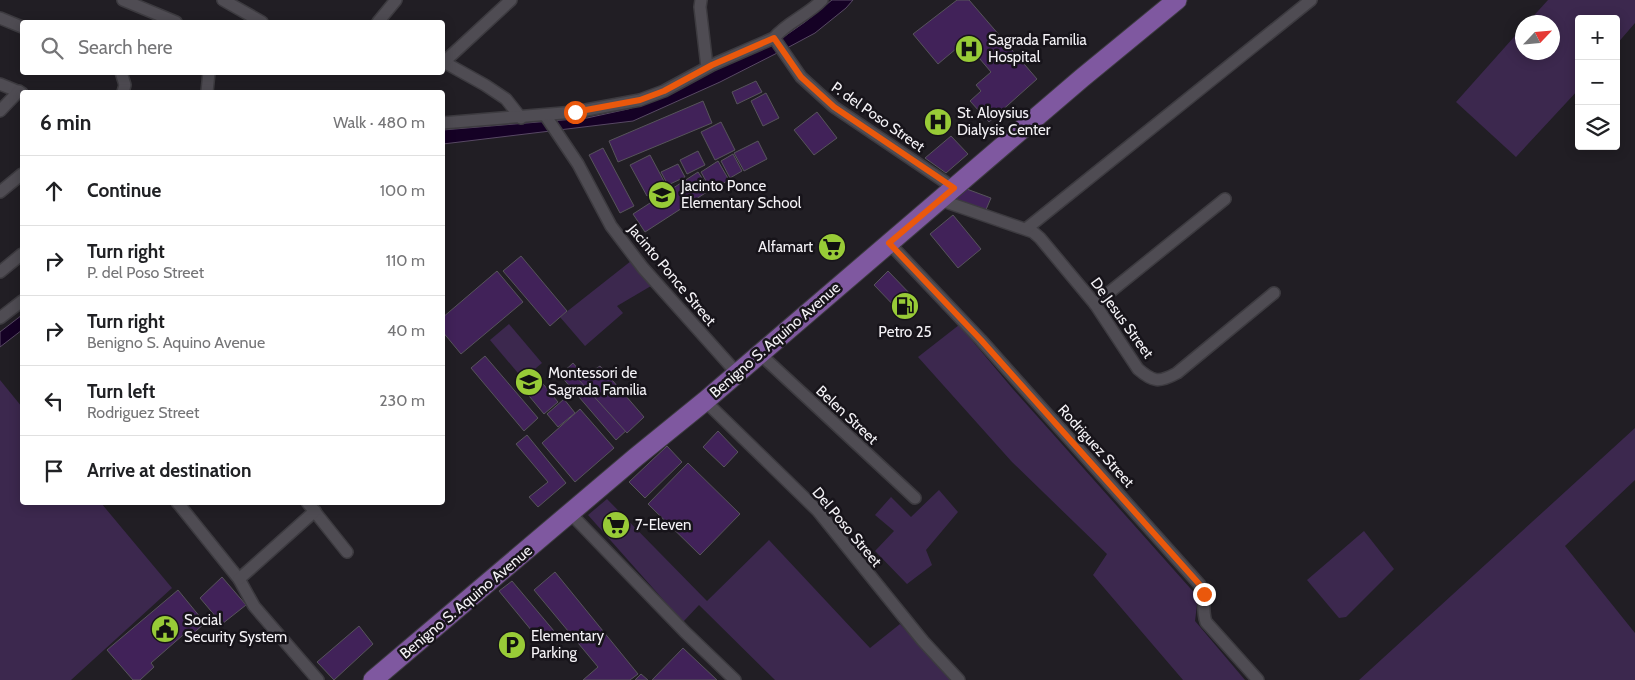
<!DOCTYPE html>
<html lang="en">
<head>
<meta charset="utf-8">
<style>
	:root { --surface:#fff; --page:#f6f6f6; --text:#202124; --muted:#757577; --line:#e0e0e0 }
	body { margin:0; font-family:Cabin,sans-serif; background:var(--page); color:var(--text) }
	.controls { position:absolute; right:15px; top:15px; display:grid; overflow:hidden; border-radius:5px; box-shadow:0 2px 12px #0003 }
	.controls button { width:45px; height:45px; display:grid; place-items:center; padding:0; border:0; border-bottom:1px solid var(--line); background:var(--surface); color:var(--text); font:25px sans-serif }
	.compass { position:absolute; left:1515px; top:15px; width:45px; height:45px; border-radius:50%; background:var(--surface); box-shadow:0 2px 12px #0003; rotate:64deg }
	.stop { position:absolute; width:15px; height:15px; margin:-11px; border:4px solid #ea580c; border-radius:50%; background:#fff }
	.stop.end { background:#ea580c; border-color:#fff; box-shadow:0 1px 5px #0008 }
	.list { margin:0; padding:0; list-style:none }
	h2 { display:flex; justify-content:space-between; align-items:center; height:65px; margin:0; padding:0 20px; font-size:21px }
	h2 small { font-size:16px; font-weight:400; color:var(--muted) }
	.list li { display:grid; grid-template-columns:32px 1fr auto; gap:15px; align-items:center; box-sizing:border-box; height:70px; padding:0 20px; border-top:1px solid var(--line) }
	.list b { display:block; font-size:19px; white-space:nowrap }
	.list p { margin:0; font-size:16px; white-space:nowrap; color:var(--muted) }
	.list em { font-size:16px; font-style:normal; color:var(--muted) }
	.icon { flex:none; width:28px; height:28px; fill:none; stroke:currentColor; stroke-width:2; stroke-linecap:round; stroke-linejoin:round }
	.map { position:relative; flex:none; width:1635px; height:680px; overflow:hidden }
	.search { position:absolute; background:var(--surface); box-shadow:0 2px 12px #0003; left:20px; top:20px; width:425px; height:55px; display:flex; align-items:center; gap:12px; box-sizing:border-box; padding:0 18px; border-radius:5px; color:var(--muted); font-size:19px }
	.panel { position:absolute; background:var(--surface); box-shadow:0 2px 12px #0003; left:20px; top:90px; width:425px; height:415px; border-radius:5px }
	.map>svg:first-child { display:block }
	.green { fill:#3c284e }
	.water { fill:#150125; stroke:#584964 }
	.building { fill:#412259; stroke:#57545b }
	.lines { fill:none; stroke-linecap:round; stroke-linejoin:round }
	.street-casing { stroke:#3d3b40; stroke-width:14 }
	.primary-casing { stroke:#3d3b40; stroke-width:21 }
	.street { stroke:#4f4c53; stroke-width:11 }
	.primary { stroke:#7f58a0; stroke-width:19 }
	.route { stroke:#ea580c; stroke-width:6 }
	.labels { text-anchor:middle; stroke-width:5; stroke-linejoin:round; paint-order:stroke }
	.poi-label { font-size:15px; fill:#f4f2f6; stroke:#17141a; text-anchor:start }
	.street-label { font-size:15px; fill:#f4f2f6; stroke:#17141a }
</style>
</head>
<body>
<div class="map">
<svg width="1635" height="680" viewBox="0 0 1635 680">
	<rect width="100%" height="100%" fill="#211e24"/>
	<g class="green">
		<polygon points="1548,0 1635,0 1635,23 1616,45 1616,19 1579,19 1579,89 1516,157 1456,102 1522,28 1522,52 1552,52 1552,22 1528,22"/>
		<polygon points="631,261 651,286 617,306 623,313 585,346 560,317"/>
		<polygon points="509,324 542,363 523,379 490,340"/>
		<polygon points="959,325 1012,388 1198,597 1195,621 1245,680 1183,680 1093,575 1107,554 1012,462 918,357"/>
		<polygon points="0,380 22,407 22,502 101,503 172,588 71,680 0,680"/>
		<polygon points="1635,428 1635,480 1565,546 1635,633 1635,680 1359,680"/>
		<polygon points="939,490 958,512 926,550 932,565 907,584 875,551 894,531 875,515 891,497 911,517"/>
		<polygon points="607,499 707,601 769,540 870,648 900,624 952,680 775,680 699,605 683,622 588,515"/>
		<polygon points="1364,531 1394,569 1346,617 1339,618 1307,580"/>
	</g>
	<g class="water">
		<polygon points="832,0 853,0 846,8 815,33 787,48 720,82 633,121 443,144 443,130 587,118 628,109 666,96 712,71 772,45 805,22"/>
		<polygon points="22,315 22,330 0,347 0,332"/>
	</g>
	<g class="building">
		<polygon points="957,0 969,0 1037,79 989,122 970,101 981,91 976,85 991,72 968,45 964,48 957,48 938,64 913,34"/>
		<polygon points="756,81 762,92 737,104 732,92"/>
		<polygon points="766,93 779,118 763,126 751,101"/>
		<polygon points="703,101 712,123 618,162 609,141"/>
		<polygon points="817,112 837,138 814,155 794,130"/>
		<polygon points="721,122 735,150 715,160 701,132"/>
		<polygon points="951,136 968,154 946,173 925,158"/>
		<polygon points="758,141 767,159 744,171 734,153"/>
		<polygon points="603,148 634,206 620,213 589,155"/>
		<polygon points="698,151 705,165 687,174 680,160"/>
		<polygon points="733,154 742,171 730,178 721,161"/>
		<polygon points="650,155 666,185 647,196 630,165"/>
		<polygon points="718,161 729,180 711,190 701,172"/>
		<polygon points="678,164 685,177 668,185 661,172"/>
		<polygon points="698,172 710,190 645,232 633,214"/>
		<polygon points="964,188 991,198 985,212 955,201"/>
		<polygon points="953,215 981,249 958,268 930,234"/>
		<polygon points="521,256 567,311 550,326 503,271"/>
		<polygon points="497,271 523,302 461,354 442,331 442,318"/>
		<polygon points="888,271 914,298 900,312 874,285"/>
		<polygon points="485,356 538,418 524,431 471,368"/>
		<polygon points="573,363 629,428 616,440 560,375"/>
		<polygon points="600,366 644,417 627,433 579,380"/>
		<polygon points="534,373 558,402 544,414 520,385"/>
		<polygon points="564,399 575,413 558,427 547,414"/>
		<polygon points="580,409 614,448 575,482 542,443"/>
		<polygon points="718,431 738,452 724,467 703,447"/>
		<polygon points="527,435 566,483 538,507 529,497 548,482 516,444"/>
		<polygon points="667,446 682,462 645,498 629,482"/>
		<polygon points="688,463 740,514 700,555 648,504"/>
		<polygon points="555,572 638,674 630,680 583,680 598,667 534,590"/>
		<polygon points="222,577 246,605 222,624 200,598"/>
		<polygon points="512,581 554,631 541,642 499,591"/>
		<polygon points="178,590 205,623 187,639 183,635 151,663 154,667 140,680 133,680 107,650"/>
		<polygon points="359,626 373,644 334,680 317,662"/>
		<polygon points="683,648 717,680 652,680"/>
		<polygon points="641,674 648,680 635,680"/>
	</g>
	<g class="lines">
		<defs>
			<g id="street">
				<polyline points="123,0 176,22"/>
				<polyline points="223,0 262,22"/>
				<polyline points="701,0 700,7 707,67"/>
				<polyline points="0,18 22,27"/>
				<polyline points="378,22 396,0"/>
				<polyline points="774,38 801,77 834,107 954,188"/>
				<polyline points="442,61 485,85 506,99 521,118"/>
				<polyline points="444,62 511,0"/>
				<polyline points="121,72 125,85 123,92"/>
				<polyline points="0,84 22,93"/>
				<polyline points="207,92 209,72"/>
				<polyline points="0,111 19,91"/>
				<polyline points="545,115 578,164 611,226 643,268 736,372"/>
				<path d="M442,123L575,112L640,100L664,91L712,65L774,38C787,22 808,15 822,0"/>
				<polyline points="0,192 22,174"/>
				<path d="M940,200L1033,232L1040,238L1095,304L1138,369C1153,382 1159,383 1177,373L1274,293"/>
				<polyline points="1026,229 1311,0"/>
				<path d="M889,243L981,340L1200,585C1207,594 1201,608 1206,622L1258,680"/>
				<polyline points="0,272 22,254"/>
				<polyline points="1095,304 1225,199"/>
				<polyline points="0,318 22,301"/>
				<polyline points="760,354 915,498"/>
				<polyline points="705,401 818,511 923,641 959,680"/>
				<polyline points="177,502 239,579 254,606 318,680"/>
				<polyline points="307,502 347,552"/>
				<polyline points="570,513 685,632 735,680"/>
				<polyline points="239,579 315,511"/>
			</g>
			<polyline id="primary" points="373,680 636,457 705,401 1082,78 1177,0"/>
		</defs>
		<use href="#street" class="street-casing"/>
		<use href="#primary" class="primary-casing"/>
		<use href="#street" class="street"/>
		<use href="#primary" class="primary"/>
	</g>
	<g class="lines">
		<polyline class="route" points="575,112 640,100 664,91 712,65 774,38 801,77 834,107 954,188 889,243 981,340 1200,585 1204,594"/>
	</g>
	<defs>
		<symbol id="hospital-disc" viewBox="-11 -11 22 22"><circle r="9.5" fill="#98cb37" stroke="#17141a"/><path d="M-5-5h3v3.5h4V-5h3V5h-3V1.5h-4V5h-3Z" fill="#111"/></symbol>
		<symbol id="school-disc" viewBox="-11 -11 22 22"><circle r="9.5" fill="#98cb37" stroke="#17141a"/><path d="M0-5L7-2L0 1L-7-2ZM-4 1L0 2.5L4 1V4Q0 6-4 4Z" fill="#111"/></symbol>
		<symbol id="supermarket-disc" viewBox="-11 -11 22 22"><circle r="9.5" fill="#98cb37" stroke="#17141a"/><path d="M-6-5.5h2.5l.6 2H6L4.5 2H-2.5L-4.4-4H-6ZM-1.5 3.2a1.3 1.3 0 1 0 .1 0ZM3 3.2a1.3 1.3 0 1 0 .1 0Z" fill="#111"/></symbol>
		<symbol id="fuel-disc" viewBox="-11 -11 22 22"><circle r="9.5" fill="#98cb37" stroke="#17141a"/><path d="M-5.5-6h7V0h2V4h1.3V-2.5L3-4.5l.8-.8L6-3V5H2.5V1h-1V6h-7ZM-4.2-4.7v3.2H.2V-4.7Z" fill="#111"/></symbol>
		<symbol id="civic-disc" viewBox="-11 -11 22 22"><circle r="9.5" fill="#98cb37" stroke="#17141a"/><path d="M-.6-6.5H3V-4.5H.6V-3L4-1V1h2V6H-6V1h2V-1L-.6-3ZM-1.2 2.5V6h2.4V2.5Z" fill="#111"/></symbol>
		<symbol id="parking-disc" viewBox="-11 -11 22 22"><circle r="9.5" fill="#98cb37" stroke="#17141a"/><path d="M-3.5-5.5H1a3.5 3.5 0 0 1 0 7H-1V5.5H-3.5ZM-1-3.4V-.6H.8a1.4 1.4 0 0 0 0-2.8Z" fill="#111"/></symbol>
	</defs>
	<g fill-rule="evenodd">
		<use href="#hospital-disc" x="953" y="33" width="32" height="32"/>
		<use href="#hospital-disc" x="922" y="106" width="32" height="32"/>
		<use href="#school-disc" x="646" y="179" width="32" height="32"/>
		<use href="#supermarket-disc" x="816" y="231" width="32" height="32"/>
		<use href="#fuel-disc" x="889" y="290" width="32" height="32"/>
		<use href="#school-disc" x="513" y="366" width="32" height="32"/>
		<use href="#supermarket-disc" x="600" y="509" width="32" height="32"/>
		<use href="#civic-disc" x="149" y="613" width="32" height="32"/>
		<use href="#parking-disc" x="496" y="629" width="32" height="32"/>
	</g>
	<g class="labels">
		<g class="poi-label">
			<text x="988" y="45">Sagrada Familia<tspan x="988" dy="17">Hospital</tspan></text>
			<text x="957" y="118">St. Aloysius<tspan x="957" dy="17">Dialysis Center</tspan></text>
			<text x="681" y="191">Jacinto Ponce<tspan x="681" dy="17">Elementary School</tspan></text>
			<text x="813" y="252" text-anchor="end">Alfamart</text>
			<text x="905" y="337" text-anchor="middle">Petro 25</text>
			<text x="548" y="378">Montessori de<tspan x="548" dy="17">Sagrada Familia</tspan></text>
			<text x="635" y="530">7-Eleven</text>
			<text x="184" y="625">Social<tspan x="184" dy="17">Security System</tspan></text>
			<text x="531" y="641">Elementary<tspan x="531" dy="17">Parking</tspan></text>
		</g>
		<g class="street-label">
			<text transform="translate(878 117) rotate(35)" y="5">P. del Poso Street</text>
			<text transform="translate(672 275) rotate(50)" y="5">Jacinto Ponce Street</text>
			<text transform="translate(1122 318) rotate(54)" y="5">De Jesus Street</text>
			<text transform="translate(775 340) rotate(-41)" y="5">Benigno S. Aquino Avenue</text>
			<text transform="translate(847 415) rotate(43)" y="5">Belen Street</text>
			<text transform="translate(1096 446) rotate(48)" y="5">Rodriguez Street</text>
			<text transform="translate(847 527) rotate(50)" y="5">Del Poso Street</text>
			<text transform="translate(466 602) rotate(-40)" y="5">Benigno S. Aquino Avenue</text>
		</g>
	</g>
</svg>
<div class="controls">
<button>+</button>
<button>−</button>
<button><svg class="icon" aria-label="layers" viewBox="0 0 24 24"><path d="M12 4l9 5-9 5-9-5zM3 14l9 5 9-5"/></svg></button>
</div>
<svg class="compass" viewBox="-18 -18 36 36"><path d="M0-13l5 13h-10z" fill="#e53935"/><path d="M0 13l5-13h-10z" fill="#757577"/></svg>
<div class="stop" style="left:575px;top:112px"></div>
<div class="stop end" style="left:1204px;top:594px"></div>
<div class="search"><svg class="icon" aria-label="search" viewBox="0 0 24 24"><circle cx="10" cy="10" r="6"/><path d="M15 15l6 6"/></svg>Search here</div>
<section class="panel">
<h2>6 min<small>Walk · 480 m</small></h2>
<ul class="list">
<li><svg class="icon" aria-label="ahead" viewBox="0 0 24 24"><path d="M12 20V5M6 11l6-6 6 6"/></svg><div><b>Continue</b></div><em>100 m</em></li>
<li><svg class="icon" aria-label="right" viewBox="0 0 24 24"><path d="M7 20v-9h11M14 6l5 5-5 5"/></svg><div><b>Turn right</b><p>P. del Poso Street</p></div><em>110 m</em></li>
<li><svg class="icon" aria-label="right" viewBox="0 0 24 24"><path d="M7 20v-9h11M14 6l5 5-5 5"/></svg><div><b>Turn right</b><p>Benigno S. Aquino Avenue</p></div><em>40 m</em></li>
<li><svg class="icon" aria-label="left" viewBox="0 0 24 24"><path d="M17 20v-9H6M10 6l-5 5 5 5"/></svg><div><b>Turn left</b><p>Rodriguez Street</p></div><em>230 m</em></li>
<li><svg class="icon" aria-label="arrive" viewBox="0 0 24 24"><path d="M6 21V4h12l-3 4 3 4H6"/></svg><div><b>Arrive at destination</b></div></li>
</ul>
</section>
</div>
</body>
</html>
